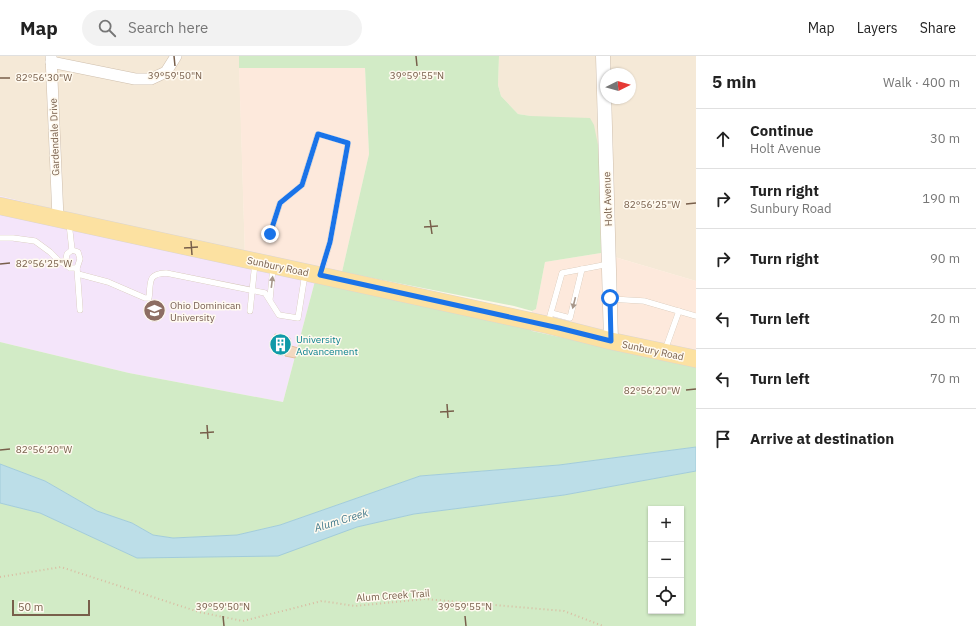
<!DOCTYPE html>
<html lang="en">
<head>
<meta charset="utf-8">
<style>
	:root { --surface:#fff; --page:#f2f2f2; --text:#222; --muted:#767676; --line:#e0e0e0 }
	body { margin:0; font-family:"IBM Plex Sans",sans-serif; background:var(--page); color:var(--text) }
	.controls { position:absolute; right:12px; bottom:12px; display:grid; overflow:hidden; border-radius:0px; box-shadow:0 1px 3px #0004 }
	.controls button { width:36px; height:36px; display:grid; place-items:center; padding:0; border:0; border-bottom:1px solid var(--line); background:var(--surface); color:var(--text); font:20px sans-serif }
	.compass { position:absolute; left:600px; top:12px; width:36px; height:36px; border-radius:50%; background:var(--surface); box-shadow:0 1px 3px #0004; rotate:85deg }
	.scale { position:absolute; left:12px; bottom:10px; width:78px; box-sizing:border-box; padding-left:4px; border:2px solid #785f4b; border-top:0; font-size:11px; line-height:14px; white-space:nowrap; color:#785f4b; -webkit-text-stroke:3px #fffaf0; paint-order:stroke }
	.stop { position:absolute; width:12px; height:12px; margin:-9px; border:3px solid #1a73e8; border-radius:50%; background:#fff }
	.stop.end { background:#1a73e8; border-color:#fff; box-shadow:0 1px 4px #0008 }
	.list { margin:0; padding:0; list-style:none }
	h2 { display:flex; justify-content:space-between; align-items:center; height:52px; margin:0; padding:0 16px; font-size:17px }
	h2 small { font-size:13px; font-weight:400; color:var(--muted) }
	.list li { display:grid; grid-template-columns:26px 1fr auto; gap:12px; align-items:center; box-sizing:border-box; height:60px; padding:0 16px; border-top:1px solid var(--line) }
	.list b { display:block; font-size:15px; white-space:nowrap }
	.list p { margin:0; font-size:13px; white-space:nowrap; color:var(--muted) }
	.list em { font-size:13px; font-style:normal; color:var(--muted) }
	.icon { flex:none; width:22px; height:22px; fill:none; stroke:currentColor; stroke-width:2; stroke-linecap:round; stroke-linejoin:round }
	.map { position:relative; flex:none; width:696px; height:570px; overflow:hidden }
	header { display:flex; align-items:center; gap:24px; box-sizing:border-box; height:56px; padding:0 20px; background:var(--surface); border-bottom:1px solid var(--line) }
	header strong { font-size:19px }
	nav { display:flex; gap:22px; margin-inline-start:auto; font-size:14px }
	.search { width:280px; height:36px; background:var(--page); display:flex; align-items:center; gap:10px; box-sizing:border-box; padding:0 14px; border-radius:22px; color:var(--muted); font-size:15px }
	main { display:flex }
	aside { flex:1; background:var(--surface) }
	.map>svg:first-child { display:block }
	.residential { fill:#f5e9d7; fill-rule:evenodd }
	.commercial { fill:#fde9dc }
	.education { fill:#f4e5fa }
	.green { fill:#d2ebc6; fill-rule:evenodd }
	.water { fill:#bcdee8; stroke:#a2ccda }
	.building { fill:#f3d8c0; stroke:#e6c0a0 }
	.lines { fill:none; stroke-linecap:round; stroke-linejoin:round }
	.service-casing { stroke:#cfbfad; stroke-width:6 }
	.minor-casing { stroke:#cfbfad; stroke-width:12 }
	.tertiary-casing { stroke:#cfbfad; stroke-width:15 }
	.primary-casing { stroke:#dcd5d0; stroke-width:18 }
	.path { stroke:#d9bca2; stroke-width:2; stroke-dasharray:1 3; stroke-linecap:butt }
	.service { stroke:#fff; stroke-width:5.5 }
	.minor { stroke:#fff; stroke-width:11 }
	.tertiary { stroke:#fff; stroke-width:14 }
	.primary { stroke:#fce1a1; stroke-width:17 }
	.oneway { fill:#a7978a }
	.route { stroke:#1a73e8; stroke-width:5 }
	.ticks { fill:none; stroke:#785f4b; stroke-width:1.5 }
	.labels { text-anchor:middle; stroke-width:3; stroke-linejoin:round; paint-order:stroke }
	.street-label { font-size:10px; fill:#785f4b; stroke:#fffaf0 }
	.education-label { font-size:10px; fill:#785e54; stroke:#fffaf0; text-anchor:start }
	.culture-label { font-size:10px; fill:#0d838f; stroke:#fffaf0; text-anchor:start }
	.water-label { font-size:11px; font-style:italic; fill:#447a8c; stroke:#fffaf0 }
	.ticks-label { font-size:10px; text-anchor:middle; fill:#785f4b; stroke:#fffaf0; stroke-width:3; stroke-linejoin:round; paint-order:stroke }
</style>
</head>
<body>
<header>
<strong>Map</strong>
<div class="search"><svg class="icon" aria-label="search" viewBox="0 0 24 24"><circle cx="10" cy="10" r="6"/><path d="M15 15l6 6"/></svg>Search here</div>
<nav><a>Map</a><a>Layers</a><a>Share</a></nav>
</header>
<main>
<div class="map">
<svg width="696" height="570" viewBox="0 0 696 570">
	<rect width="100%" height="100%" fill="#fdf7e9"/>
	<g class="residential">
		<polygon points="0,0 239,0 245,201 0,140"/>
		<path d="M499,0H696V225L601,197L599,94L531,60L518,58L501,40L498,29ZM606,18H630V42H606Z"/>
	</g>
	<g class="commercial">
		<polygon points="365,11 369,98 342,216 245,201 239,12"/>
		<polygon points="601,197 696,225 696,311 532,275 532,255 536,253 545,206"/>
	</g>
	<polygon class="education" points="0,140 316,218 315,225 283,346 129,317 0,286"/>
	<g class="green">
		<polygon points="239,0 499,0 498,29 501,40 518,58 531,60 590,62 594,69 599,94 601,197 545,206 536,253 532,255 514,250 342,216 369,98 365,12 239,12"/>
		<polygon points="315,225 527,271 532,275 696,311 696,391 559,409 420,420 280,469 237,479 173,482 153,479 132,467 97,455 45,425 0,408 0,286 129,317 283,346"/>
		<path d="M696,415V570H0V447L40,457L137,502L357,471L414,458L564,439ZM651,453H681V555H651Z"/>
	</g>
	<polygon class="water" points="696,391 696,415 564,439 414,458 357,471 278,500 137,502 40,457 0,447 0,408 45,425 97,455 132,467 153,479 173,482 237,479 280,469 420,420 559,409"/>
	<polygon class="building" points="275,278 290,282 288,289 298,292 295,302 285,300 286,294 272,290"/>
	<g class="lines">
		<defs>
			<g id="service">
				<polyline points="69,167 72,194 78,196 80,203 77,212 80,254"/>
				<polyline points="270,178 280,147 302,129 318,78 348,87 330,186 321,217"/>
				<polyline points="0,182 13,182 35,185 50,196 59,205 65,208 67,198 72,194"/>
				<polyline points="65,208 70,212 77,212"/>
				<path d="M78,218L108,226L145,242H149C151,226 147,218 166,217L265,237L279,259L298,262L305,218"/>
				<polyline points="270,243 273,211"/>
				<polyline points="610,243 644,245 696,260"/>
				<polyline points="250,255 255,207"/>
				<polyline points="551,257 570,262 582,213"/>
				<polyline points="548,267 562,217 609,208"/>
				<polyline points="665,294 679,255"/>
			</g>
			<g id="minor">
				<polyline points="51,0 58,162"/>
				<polyline points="51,6 135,23 151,23 166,16 176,0"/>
			</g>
			<polyline id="tertiary" points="603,0 611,285"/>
			<polyline id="primary" points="0,150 548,269 611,285 696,303"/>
		</defs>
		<use href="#service" class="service-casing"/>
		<use href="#minor" class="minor-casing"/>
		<use href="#tertiary" class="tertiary-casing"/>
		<use href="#primary" class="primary-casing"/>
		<polyline class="path" points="0,521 61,511 199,556 243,565 322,545 355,550 425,543 564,555 603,570"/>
		<use href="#service" class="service"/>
		<use href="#minor" class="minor"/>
		<use href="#tertiary" class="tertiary"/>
		<use href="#primary" class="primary"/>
	</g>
	<defs><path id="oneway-solid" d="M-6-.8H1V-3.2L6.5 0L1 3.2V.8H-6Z"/></defs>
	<g class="oneway">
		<use href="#oneway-solid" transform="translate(272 226) rotate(-83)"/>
		<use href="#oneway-solid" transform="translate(574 247) rotate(104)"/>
	</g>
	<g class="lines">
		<polyline class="route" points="270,178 280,147 302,129 318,78 348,87 330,186 320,219 559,272 611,285 610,242"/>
	</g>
	<path class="ticks" d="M174,0L175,10M416,0L417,10M0,22H10M686,148L696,147M430,164L432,178M424,171L438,170M191,185L192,199M184,192L198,191M0,208L10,207M686,334L696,333M447,348L448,362M440,356L454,355M207,369L208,383M200,377L214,376M0,394L10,393M223,560L224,570M465,560L466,570"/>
	<defs>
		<symbol id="university-disc" viewBox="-11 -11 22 22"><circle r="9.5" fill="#8d6e63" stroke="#fffaf0"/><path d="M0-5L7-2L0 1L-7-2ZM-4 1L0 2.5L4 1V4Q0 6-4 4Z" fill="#fff"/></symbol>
		<symbol id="building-disc" viewBox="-11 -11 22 22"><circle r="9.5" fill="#0f9aa8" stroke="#fffaf0"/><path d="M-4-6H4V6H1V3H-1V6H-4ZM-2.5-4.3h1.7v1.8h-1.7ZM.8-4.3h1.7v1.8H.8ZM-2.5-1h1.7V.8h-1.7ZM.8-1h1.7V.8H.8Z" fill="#fff"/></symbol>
	</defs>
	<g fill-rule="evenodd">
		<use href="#university-disc" x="142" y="242" width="25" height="25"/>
		<use href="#building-disc" x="268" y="276" width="25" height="25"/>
	</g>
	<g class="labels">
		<g class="street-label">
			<text transform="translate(54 81) rotate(-92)" y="4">Gardendale Drive</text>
			<text transform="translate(607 143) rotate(-92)" y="4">Holt Avenue</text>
			<text transform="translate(278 210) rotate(12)" y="4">Sunbury Road</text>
			<text transform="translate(653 294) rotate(12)" y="4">Sunbury Road</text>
			<text transform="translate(393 539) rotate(-4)" y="4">Alum Creek Trail</text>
		</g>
		<g class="education-label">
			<text x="170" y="253">Ohio Dominican<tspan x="170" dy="12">University</tspan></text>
		</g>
		<g class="culture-label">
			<text x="296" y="287">University<tspan x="296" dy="12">Advancement</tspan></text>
		</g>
		<g class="water-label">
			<text transform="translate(341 464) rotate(-17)" y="4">Alum Creek</text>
		</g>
	</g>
	<g class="ticks-label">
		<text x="175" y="23">39°59'50"N</text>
		<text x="417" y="23">39°59'55"N</text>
		<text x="44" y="25">82°56'30"W</text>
		<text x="652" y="152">82°56'25"W</text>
		<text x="44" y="211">82°56'25"W</text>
		<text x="652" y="338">82°56'20"W</text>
		<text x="44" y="397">82°56'20"W</text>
		<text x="223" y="554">39°59'50"N</text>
		<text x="465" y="554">39°59'55"N</text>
	</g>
</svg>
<div class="controls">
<button>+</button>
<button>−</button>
<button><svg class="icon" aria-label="locate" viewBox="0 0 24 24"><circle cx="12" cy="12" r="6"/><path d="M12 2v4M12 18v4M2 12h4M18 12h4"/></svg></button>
</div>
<svg class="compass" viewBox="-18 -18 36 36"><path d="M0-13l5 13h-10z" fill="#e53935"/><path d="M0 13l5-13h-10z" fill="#767676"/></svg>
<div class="scale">50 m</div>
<div class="stop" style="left:610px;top:242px"></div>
<div class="stop end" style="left:270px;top:178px"></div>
</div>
<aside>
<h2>5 min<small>Walk · 400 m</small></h2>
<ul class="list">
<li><svg class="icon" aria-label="ahead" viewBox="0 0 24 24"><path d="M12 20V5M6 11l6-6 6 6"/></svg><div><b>Continue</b><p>Holt Avenue</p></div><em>30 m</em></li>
<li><svg class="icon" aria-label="right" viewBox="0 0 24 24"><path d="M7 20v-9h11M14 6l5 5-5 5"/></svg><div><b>Turn right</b><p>Sunbury Road</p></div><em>190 m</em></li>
<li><svg class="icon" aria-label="right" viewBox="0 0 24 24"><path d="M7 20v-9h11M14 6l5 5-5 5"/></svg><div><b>Turn right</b></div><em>90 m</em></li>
<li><svg class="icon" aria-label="left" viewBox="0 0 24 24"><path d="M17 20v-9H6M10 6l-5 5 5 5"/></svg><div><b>Turn left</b></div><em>20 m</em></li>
<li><svg class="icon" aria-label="left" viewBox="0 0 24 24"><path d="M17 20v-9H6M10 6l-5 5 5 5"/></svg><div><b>Turn left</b></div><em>70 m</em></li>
<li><svg class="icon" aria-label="arrive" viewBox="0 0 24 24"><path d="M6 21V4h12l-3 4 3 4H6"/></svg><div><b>Arrive at destination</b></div></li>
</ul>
</aside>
</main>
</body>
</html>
